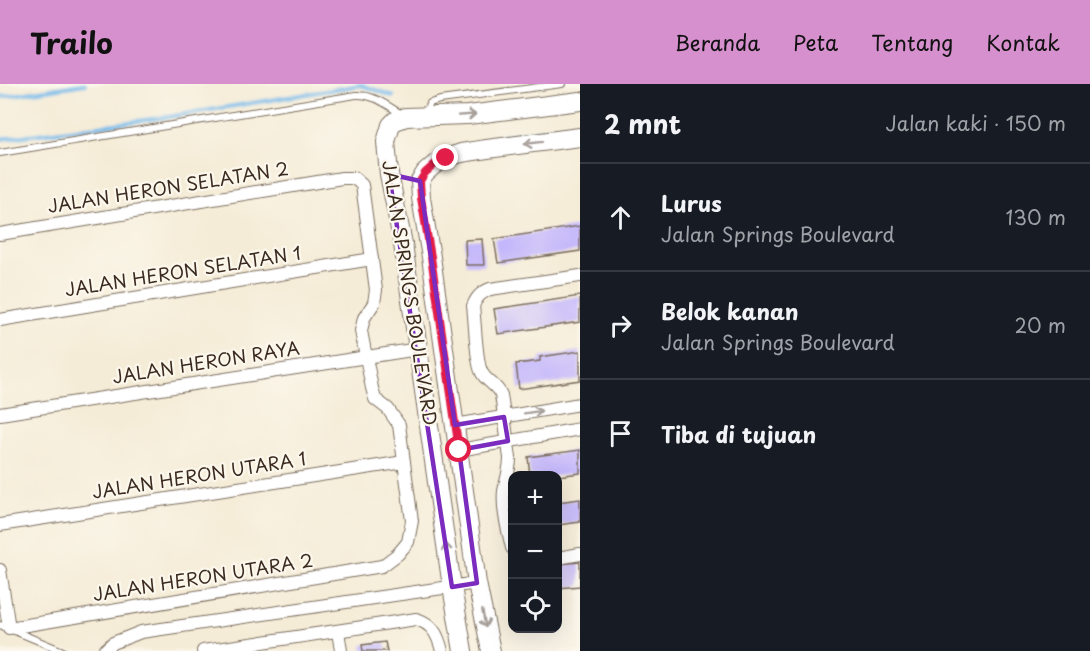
<!DOCTYPE html>
<html lang="id">
<head>
<meta charset="utf-8">
<style>
	:root { --surface:#171b24; --page:#242831; --text:#f1f3f6; --muted:#9ea1a6; --line:#363941; --accent:#d690ce }
	body { margin:0; font-family:"Playpen Sans",sans-serif; background:var(--page); color:var(--text) }
	.controls { position:absolute; right:18px; bottom:18px; display:grid; overflow:hidden; border-radius:12px; box-shadow:0 6px 24px #0002 }
	.controls button { width:54px; height:54px; display:grid; place-items:center; padding:0; border:0; border-bottom:2px solid var(--line); background:var(--surface); color:var(--text); font:30px sans-serif }
	.stop { position:absolute; width:18px; height:18px; margin:-14px; border:4px solid #e11d48; border-radius:50%; background:#fff }
	.stop.end { background:#e11d48; border-color:#fff; box-shadow:0 2px 6px #0008 }
	.list { margin:0; padding:0; list-style:none }
	h2 { display:flex; justify-content:space-between; align-items:center; height:78px; margin:0; padding:0 24px; font-size:26px }
	h2 small { font-size:20px; font-weight:400; color:var(--muted) }
	.list li { display:grid; grid-template-columns:39px 1fr auto; gap:18px; align-items:center; box-sizing:border-box; height:108px; padding:0 24px; border-top:2px solid var(--line) }
	.list b { display:block; font-size:22px; white-space:nowrap }
	.list p { margin:0; font-size:20px; white-space:nowrap; color:var(--muted) }
	.list em { font-size:20px; font-style:normal; color:var(--muted) }
	.icon { flex:none; width:33px; height:33px; fill:none; stroke:currentColor; stroke-width:2; stroke-linecap:round; stroke-linejoin:round }
	.map { position:relative; flex:none; width:580px; height:567px; overflow:hidden }
	header { display:flex; align-items:center; gap:36px; box-sizing:border-box; height:84px; padding:0 30px; background:var(--accent); color:#111 }
	header strong { font-size:28px }
	nav { display:flex; gap:33px; margin-inline-start:auto; font-size:21px }
	main { display:flex }
	aside { flex:1; background:var(--surface) }
	.map>svg:first-child { display:block }
	.lines { fill:none; stroke-linecap:round; stroke-linejoin:round }
	.stream { stroke:#73b9ea; stroke-width:4 }
	.building { fill:#c4b7fb }
	.service-casing { stroke:#7c6e5f; stroke-width:8 }
	.minor-casing { stroke:#7c6e5f; stroke-width:14 }
	.secondary-casing { stroke:#7c6e5f; stroke-width:20 }
	.service { stroke:#fff; stroke-width:6 }
	.minor { stroke:#fff; stroke-width:12 }
	.secondary { stroke:#fff; stroke-width:18 }
	.oneway { stroke:#a79f9a }
	.route { stroke:#e11d48; stroke-width:8 }
	.marked { fill:none; stroke:#7b2cbf; stroke-width:4.5; stroke-linejoin:round }
	.labels { text-anchor:middle; stroke-width:4.5; stroke-linejoin:round; paint-order:stroke }
	.street-label { font-size:18px; fill:#3b2a1e; stroke:#fbf7ec }
</style>
</head>
<body>
<header>
<strong>Trailo</strong>
<nav><a>Beranda</a><a>Peta</a><a>Tentang</a><a>Kontak</a></nav>
</header>
<main>
<div class="map">
<svg width="580" height="567" viewBox="0 0 580 567">
	<rect width="100%" height="100%" fill="#fbf7ec"/>
	<filter id="ink" filterUnits="userSpaceOnUse"><feTurbulence type="fractalNoise" baseFrequency=".0167" numOctaves="2"/><feDisplacementMap in="SourceGraphic" scale="12" xChannelSelector="R" yChannelSelector="G"/><feConvolveMatrix kernelMatrix="1 2 1 2 8 2 1 2 1" color-interpolation-filters="sRGB"/></filter>
	<filter id="wash" filterUnits="userSpaceOnUse"><feTurbulence type="fractalNoise" baseFrequency=".008" numOctaves="4" result="noise"/><feDisplacementMap in="SourceGraphic" scale="24" xChannelSelector="R" yChannelSelector="G"/><feGaussianBlur stdDeviation="1.35" result="paint"/><feColorMatrix in="noise" values="0 0 0 0 0 0 0 0 0 0 0 0 0 0 0 0 0 1.4 0 .05"/><feComposite in="paint" operator="in"/></filter>
	<g filter="url(#wash)">
		<rect width="100%" height="100%" fill="#f5ecd7"/>
		<g class="lines">
			<g class="stream">
				<polyline points="0,13 85,0"/>
				<polyline points="502,52 580,40"/>
				<polyline points="0,55 168,33 361,1 393,12"/>
			</g>
		</g>
		<g id="blocks">
			<g class="building">
				<polygon points="580,142 580,167 498,179 494,155"/>
				<polygon points="482,155 484,181 466,181 465,156"/>
				<polygon points="580,212 580,238 498,250 494,225"/>
				<polygon points="580,267 580,296 519,305 516,280 540,277 540,273"/>
				<polygon points="580,366 580,389 558,392 530,392 528,373"/>
				<polygon points="580,415 580,438 558,441 558,418"/>
				<polygon points="580,478 580,502 558,504 558,480"/>
				<polygon points="385,558 387,567 363,567 362,561"/>
			</g>
		</g>
	</g>
	<g filter="url(#ink)">
		<use href="#blocks" fill-opacity="0" stroke="#7c6e5f" stroke-width="1.5"/>
		<g class="lines">
			<defs>
				<g id="service">
					<polyline points="424,31 430,19 440,16 562,0"/>
					<path d="M0,69L356,11C374,10 388,22 403,31"/>
					<polyline points="0,541 63,567"/>
				</g>
				<g id="minor">
					<polyline points="0,150 342,94 354,94 362,101 376,206 374,219 364,234 361,247 372,304 375,315 388,325 399,341 412,437 408,458 398,470 382,482 9,544 0,486"/>
					<polyline points="0,236 372,175"/>
					<polyline points="0,330 418,265"/>
					<polyline points="455,341 580,320"/>
					<polyline points="459,366 580,345"/>
					<polyline points="0,441 404,378"/>
					<path d="M512,464C508,446 502,426 504,407C506,396 510,386 510,374L501,311C497,301 487,298 482,289C476,280 475,236 473,222C477,212 481,209 490,205L580,192"/>
					<polyline points="558,474 580,470"/>
					<polyline points="338,547 341,567"/>
					<polyline points="104,567 113,559 141,548 477,499"/>
					<path d="M203,567L416,535C433,540 438,551 442,567"/>
				</g>
				<g id="secondary">
					<polyline points="463,567 452,503 403,160 389,90 386,58 391,41 395,37 406,33 468,31 580,17"/>
					<polyline points="491,567 477,499 431,173 421,114 420,97 425,89 434,81 446,74 461,69 487,65 580,53"/>
				</g>
			</defs>
			<use href="#service" class="service-casing"/>
			<use href="#minor" class="minor-casing"/>
			<use href="#secondary" class="secondary-casing"/>
			<use href="#service" class="service"/>
			<use href="#minor" class="minor"/>
			<use href="#secondary" class="secondary"/>
		</g>
		<defs><path id="oneway-shaft" d="M-6 0H5M1.5-3L5.5 0L1.5 3" fill="none" stroke-width="1.6" stroke-linecap="round" stroke-linejoin="round" transform="scale(1.5)"/></defs>
		<g class="oneway">
			<use href="#oneway-shaft" transform="translate(467 31) rotate(-4)"/>
			<use href="#oneway-shaft" transform="translate(533 59) rotate(173)"/>
			<use href="#oneway-shaft" transform="translate(533 328) rotate(-9)"/>
			<use href="#oneway-shaft" transform="translate(447 468) rotate(-98)"/>
			<use href="#oneway-shaft" transform="translate(484 535) rotate(79)"/>
		</g>
	</g>
	<g class="lines" filter="url(#ink)">
		<polyline class="route" points="446,74 434,81 425,89 420,97 421,114 431,173 459,366"/>
	</g>
	<path class="marked" d="M389,90L420,97L455,341L504,333L508,357L459,366L477,499L452,503Z"/>
	<g class="labels">
		<g class="street-label">
			<text transform="translate(168 104) rotate(-9)" y="6">JALAN HERON SELATAN 2</text>
			<text transform="translate(183 188) rotate(-9)" y="6">JALAN HERON SELATAN 1</text>
			<text transform="translate(409 209) rotate(81)" y="6">JALAN SPRINGS BOULEVARD</text>
			<text transform="translate(206 279) rotate(-9)" y="6">JALAN HERON RAYA</text>
			<text transform="translate(199 392) rotate(-9)" y="6">JALAN HERON UTARA 1</text>
			<text transform="translate(203 494) rotate(-9)" y="6">JALAN HERON UTARA 2</text>
		</g>
	</g>
</svg>
<div class="controls">
<button>+</button>
<button>−</button>
<button><svg class="icon" aria-label="locate" viewBox="0 0 24 24"><circle cx="12" cy="12" r="6"/><path d="M12 2v4M12 18v4M2 12h4M18 12h4"/></svg></button>
</div>
<div class="stop" style="left:459px;top:366px"></div>
<div class="stop end" style="left:446px;top:74px"></div>
</div>
<aside>
<h2>2 mnt<small>Jalan kaki · 150 m</small></h2>
<ul class="list">
<li><svg class="icon" aria-label="ahead" viewBox="0 0 24 24"><path d="M12 20V5M6 11l6-6 6 6"/></svg><div><b>Lurus</b><p>Jalan Springs Boulevard</p></div><em>130 m</em></li>
<li><svg class="icon" aria-label="right" viewBox="0 0 24 24"><path d="M7 20v-9h11M14 6l5 5-5 5"/></svg><div><b>Belok kanan</b><p>Jalan Springs Boulevard</p></div><em>20 m</em></li>
<li><svg class="icon" aria-label="arrive" viewBox="0 0 24 24"><path d="M6 21V4h12l-3 4 3 4H6"/></svg><div><b>Tiba di tujuan</b></div></li>
</ul>
</aside>
</main>
</body>
</html>
